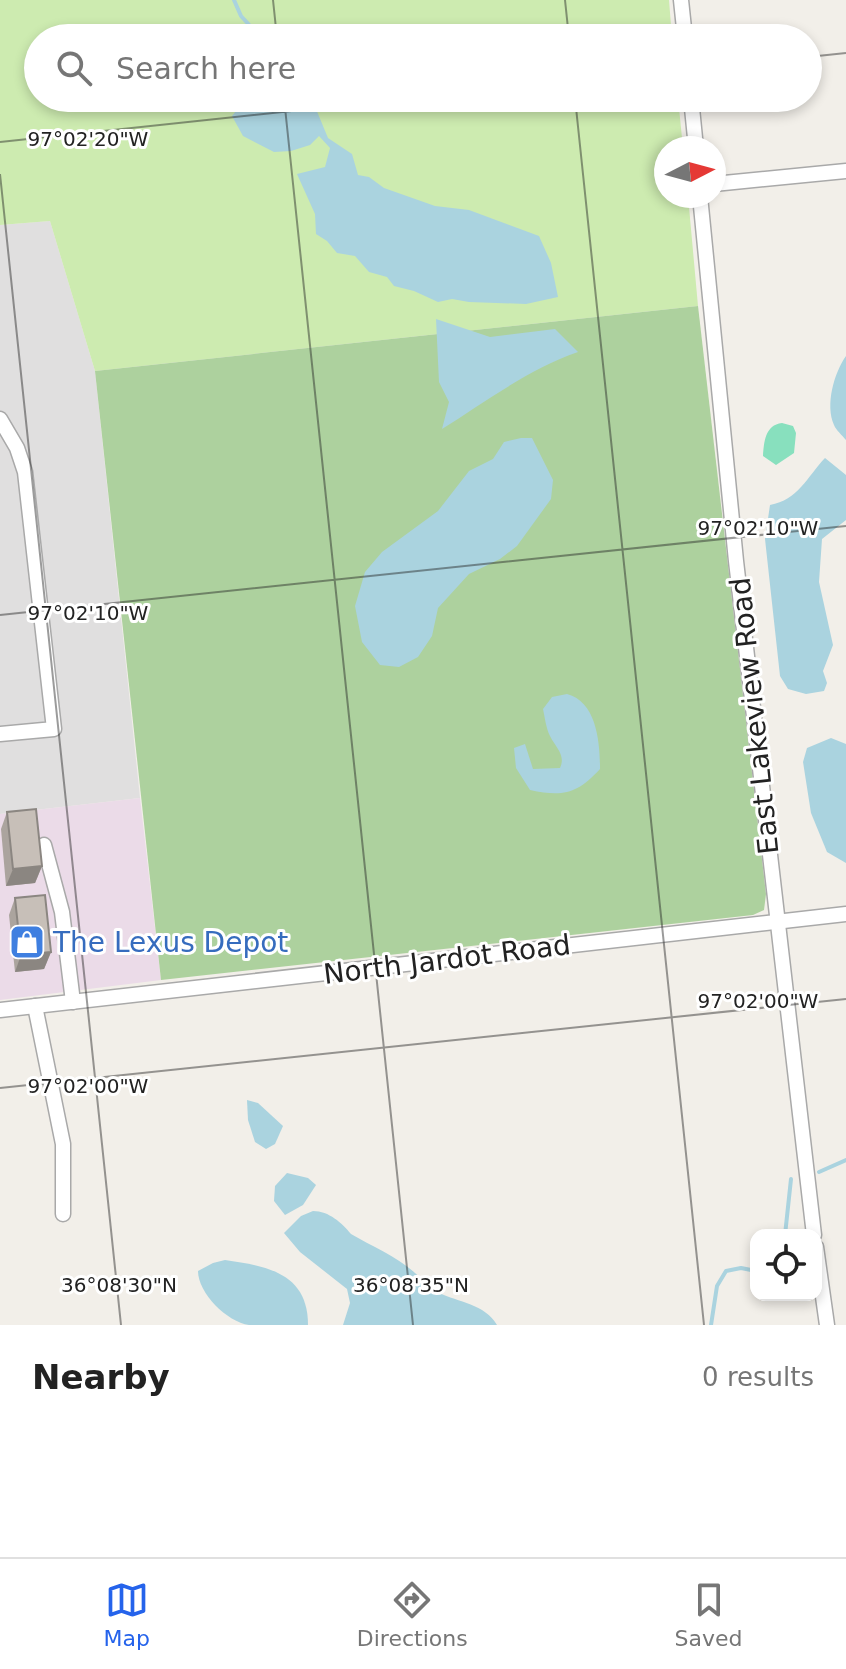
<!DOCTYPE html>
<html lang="en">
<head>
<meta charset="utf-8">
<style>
	:root { --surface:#fff; --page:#f2f2f2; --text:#222; --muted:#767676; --line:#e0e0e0; --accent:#2563eb }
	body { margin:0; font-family:"DejaVu Sans",sans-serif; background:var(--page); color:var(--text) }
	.controls { position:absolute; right:24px; bottom:24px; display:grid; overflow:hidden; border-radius:16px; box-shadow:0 4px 12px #0003 }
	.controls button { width:72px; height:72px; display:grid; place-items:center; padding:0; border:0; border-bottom:2px solid var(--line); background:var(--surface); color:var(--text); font:40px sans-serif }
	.compass { position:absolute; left:654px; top:136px; width:72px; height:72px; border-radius:50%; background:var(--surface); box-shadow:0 4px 12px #0003; rotate:84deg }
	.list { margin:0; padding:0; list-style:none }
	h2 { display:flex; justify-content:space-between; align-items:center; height:104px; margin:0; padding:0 32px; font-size:34px }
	h2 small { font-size:26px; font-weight:400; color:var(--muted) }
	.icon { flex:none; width:44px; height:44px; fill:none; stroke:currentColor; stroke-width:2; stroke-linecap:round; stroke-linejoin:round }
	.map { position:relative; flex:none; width:846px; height:1325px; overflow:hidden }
	.search { position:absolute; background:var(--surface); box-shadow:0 4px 12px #0003; left:24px; right:24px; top:24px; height:88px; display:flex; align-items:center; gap:20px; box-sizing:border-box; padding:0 28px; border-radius:44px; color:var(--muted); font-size:30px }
	.sheet { height:232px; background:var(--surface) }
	nav { display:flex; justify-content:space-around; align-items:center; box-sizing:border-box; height:112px; border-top:2px solid var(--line); background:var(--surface); font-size:22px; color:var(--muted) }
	nav a { display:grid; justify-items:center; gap:4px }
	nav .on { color:var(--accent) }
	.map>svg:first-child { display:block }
	.residential { fill:#e0dfdf }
	.industrial { fill:#ebdbe8 }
	.grass { fill:#cdebb0 }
	.forest { fill:#add19e }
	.pitch { fill:#88e0be }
	.water { fill:#aad3df }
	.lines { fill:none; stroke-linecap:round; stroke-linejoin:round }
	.stream { stroke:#aad3df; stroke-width:4 }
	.minor-casing { stroke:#a9a9a9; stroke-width:17 }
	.minor { stroke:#fff; stroke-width:14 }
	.wall { fill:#aba49e }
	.shaded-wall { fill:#8b8681 }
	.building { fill:#c7bfb8; stroke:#8b8681; stroke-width:2 }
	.ticks { fill:none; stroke:#222; stroke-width:2; stroke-opacity:0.45 }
	.labels { text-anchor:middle; stroke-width:6; stroke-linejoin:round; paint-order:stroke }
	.street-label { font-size:28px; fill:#222; stroke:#fff }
	.shop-label { font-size:28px; fill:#366cbe; stroke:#fff; text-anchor:start }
	.ticks-label { font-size:20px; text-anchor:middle; fill:#222; stroke:#fff; stroke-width:6; stroke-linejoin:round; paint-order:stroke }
</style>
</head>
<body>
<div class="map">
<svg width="846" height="1325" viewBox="0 0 846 1325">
	<rect width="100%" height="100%" fill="#f2efe9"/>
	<polygon class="residential" points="50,221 95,371 140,798 0,814 0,225"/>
	<polygon class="industrial" points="140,798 161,980 0,1000 0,814"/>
	<polygon class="grass" points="0,0 669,0 672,38 38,38 38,98 678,98 683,148 666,148 666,196 688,196 698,306 95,371 50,221 0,225"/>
	<polygon class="forest" points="698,306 766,894 764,910 753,915 161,980 95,371"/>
	<path class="pitch" d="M782,423L793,426L796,433L794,453L776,465L763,456C764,442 765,425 782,423Z"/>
	<g class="water">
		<polygon points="244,98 284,98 316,109 328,138 352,154 358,175 369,177 384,188 435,206 469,210 539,236 551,263 558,297 526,304 469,302 452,299 438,302 414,291 394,286 387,277 369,272 355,256 337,253 327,241 316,234 315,214 297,174 325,167 330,148 319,136 310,145 291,151 274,152 243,136 232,116 244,101"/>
		<path d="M436,319L490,337L555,329L578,352C529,369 485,402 442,429L449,402L439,382Z"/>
		<path d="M846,356V440C842,435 836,430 834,425C825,405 834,373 846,356Z"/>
		<polygon points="521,438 532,438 553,480 551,499 517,546 500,559 469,574 438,608 432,636 418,657 399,667 380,665 362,642 355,606 365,572 382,552 438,511 469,471 493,459 504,442"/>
		<path d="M825,458L846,475V520L822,539L819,582L833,645L823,671L827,683L824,691L806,694L788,689L780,676L765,539L770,505C798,500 807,477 825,458Z"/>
		<path d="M567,694C597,702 600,743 600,769C577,794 563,797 530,790L516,768L514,748L525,744L533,769L560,768C566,755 556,748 550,736C546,728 545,718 543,709L552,697Z"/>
		<polygon points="831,738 846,744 846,863 827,852 811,813 803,762 807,748"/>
		<polygon points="247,1100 258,1103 283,1126 275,1144 266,1149 255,1142 248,1120"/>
		<polygon points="287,1173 308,1178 316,1185 303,1205 285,1215 274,1201 275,1186"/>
		<path d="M313,1211C329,1211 342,1223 351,1234C371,1246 398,1257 415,1273C424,1280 428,1288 439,1293C458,1302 485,1304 497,1325H343L350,1303L347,1289L300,1252L284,1233L301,1216Z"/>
		<path d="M225,1260C267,1266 308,1273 308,1325C289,1325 268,1325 249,1325C227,1322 198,1293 198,1271L213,1263Z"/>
	</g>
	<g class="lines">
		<g class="stream">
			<polyline points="234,0 241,16 252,28 252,38"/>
			<polyline points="819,1172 846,1160"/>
			<polyline points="785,1235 791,1179"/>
			<polyline points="711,1325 717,1286 726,1271 741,1268 756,1271"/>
		</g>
		<defs>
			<g id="minor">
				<polyline points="681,0 685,38"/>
				<polyline points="691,98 696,148"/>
				<polyline points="714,184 846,171"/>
				<polyline points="700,196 736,561 814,1235"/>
				<polyline points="0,419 17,448 25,472 54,729 0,734"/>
				<polyline points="44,845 62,912 73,1002"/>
				<polyline points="35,1006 63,1144 63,1214"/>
				<polyline points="0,1010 846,914"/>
				<polyline points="816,1247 827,1325"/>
			</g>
		</defs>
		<use href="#minor" class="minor-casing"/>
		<use href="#minor" class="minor"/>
	</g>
	<g class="wall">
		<polygon points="7,812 42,866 35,883 6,886 1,829"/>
		<polygon points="15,898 51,952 44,969 15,972 9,915"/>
	</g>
	<g class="shaded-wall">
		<polygon points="42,866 35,883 6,886 13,869"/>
		<polygon points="51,952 44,969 15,972 21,955"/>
	</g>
	<g class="building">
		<polygon points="36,809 42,866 13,869 7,812"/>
		<polygon points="45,895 51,952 21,955 15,898"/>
	</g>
	<path class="ticks" d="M273,0L277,38M565,0L569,38M808,57L846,53M284,98L413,1325M575,98L704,1325M0,142L414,98M0,174L121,1325M0,615L846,526M0,1088L846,999"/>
	<defs>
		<symbol id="shop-square" viewBox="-11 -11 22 22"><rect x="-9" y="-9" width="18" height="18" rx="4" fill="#3f7fe0" stroke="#fff"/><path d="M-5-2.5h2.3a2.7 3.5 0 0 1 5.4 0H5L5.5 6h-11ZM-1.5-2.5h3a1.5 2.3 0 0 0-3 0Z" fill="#fff"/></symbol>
	</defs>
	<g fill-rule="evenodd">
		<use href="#shop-square" x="7" y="922" width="40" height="40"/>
	</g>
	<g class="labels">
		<g class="street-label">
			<text transform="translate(754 716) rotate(-96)" y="10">East Lakeview Road</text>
			<text transform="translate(447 959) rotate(-7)" y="10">North Jardot Road</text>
		</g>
		<g class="shop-label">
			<text x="53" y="952">The Lexus Depot</text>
		</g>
	</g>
	<g class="ticks-label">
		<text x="88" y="146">97°02'20"W</text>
		<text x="758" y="535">97°02'10"W</text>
		<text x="88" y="620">97°02'10"W</text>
		<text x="758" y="1008">97°02'00"W</text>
		<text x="88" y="1093">97°02'00"W</text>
		<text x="119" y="1292">36°08'30"N</text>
		<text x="411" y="1292">36°08'35"N</text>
	</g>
</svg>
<div class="controls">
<button><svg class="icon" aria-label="locate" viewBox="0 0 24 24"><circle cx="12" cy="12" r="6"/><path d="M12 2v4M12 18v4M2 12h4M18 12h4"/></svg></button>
</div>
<svg class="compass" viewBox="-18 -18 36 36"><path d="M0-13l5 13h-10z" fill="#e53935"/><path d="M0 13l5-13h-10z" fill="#767676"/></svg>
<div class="search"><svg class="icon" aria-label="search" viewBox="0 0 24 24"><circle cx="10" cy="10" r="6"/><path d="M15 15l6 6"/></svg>Search here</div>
</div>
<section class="sheet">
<h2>Nearby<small>0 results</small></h2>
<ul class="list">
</ul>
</section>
<nav>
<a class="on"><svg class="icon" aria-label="map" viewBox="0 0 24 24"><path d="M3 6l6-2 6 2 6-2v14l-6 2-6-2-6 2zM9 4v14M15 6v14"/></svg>Map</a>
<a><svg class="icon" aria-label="directions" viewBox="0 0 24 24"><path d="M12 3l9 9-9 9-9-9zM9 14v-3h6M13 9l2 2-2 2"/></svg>Directions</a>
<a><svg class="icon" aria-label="saved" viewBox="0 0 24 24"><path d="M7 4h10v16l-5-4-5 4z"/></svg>Saved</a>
</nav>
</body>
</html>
